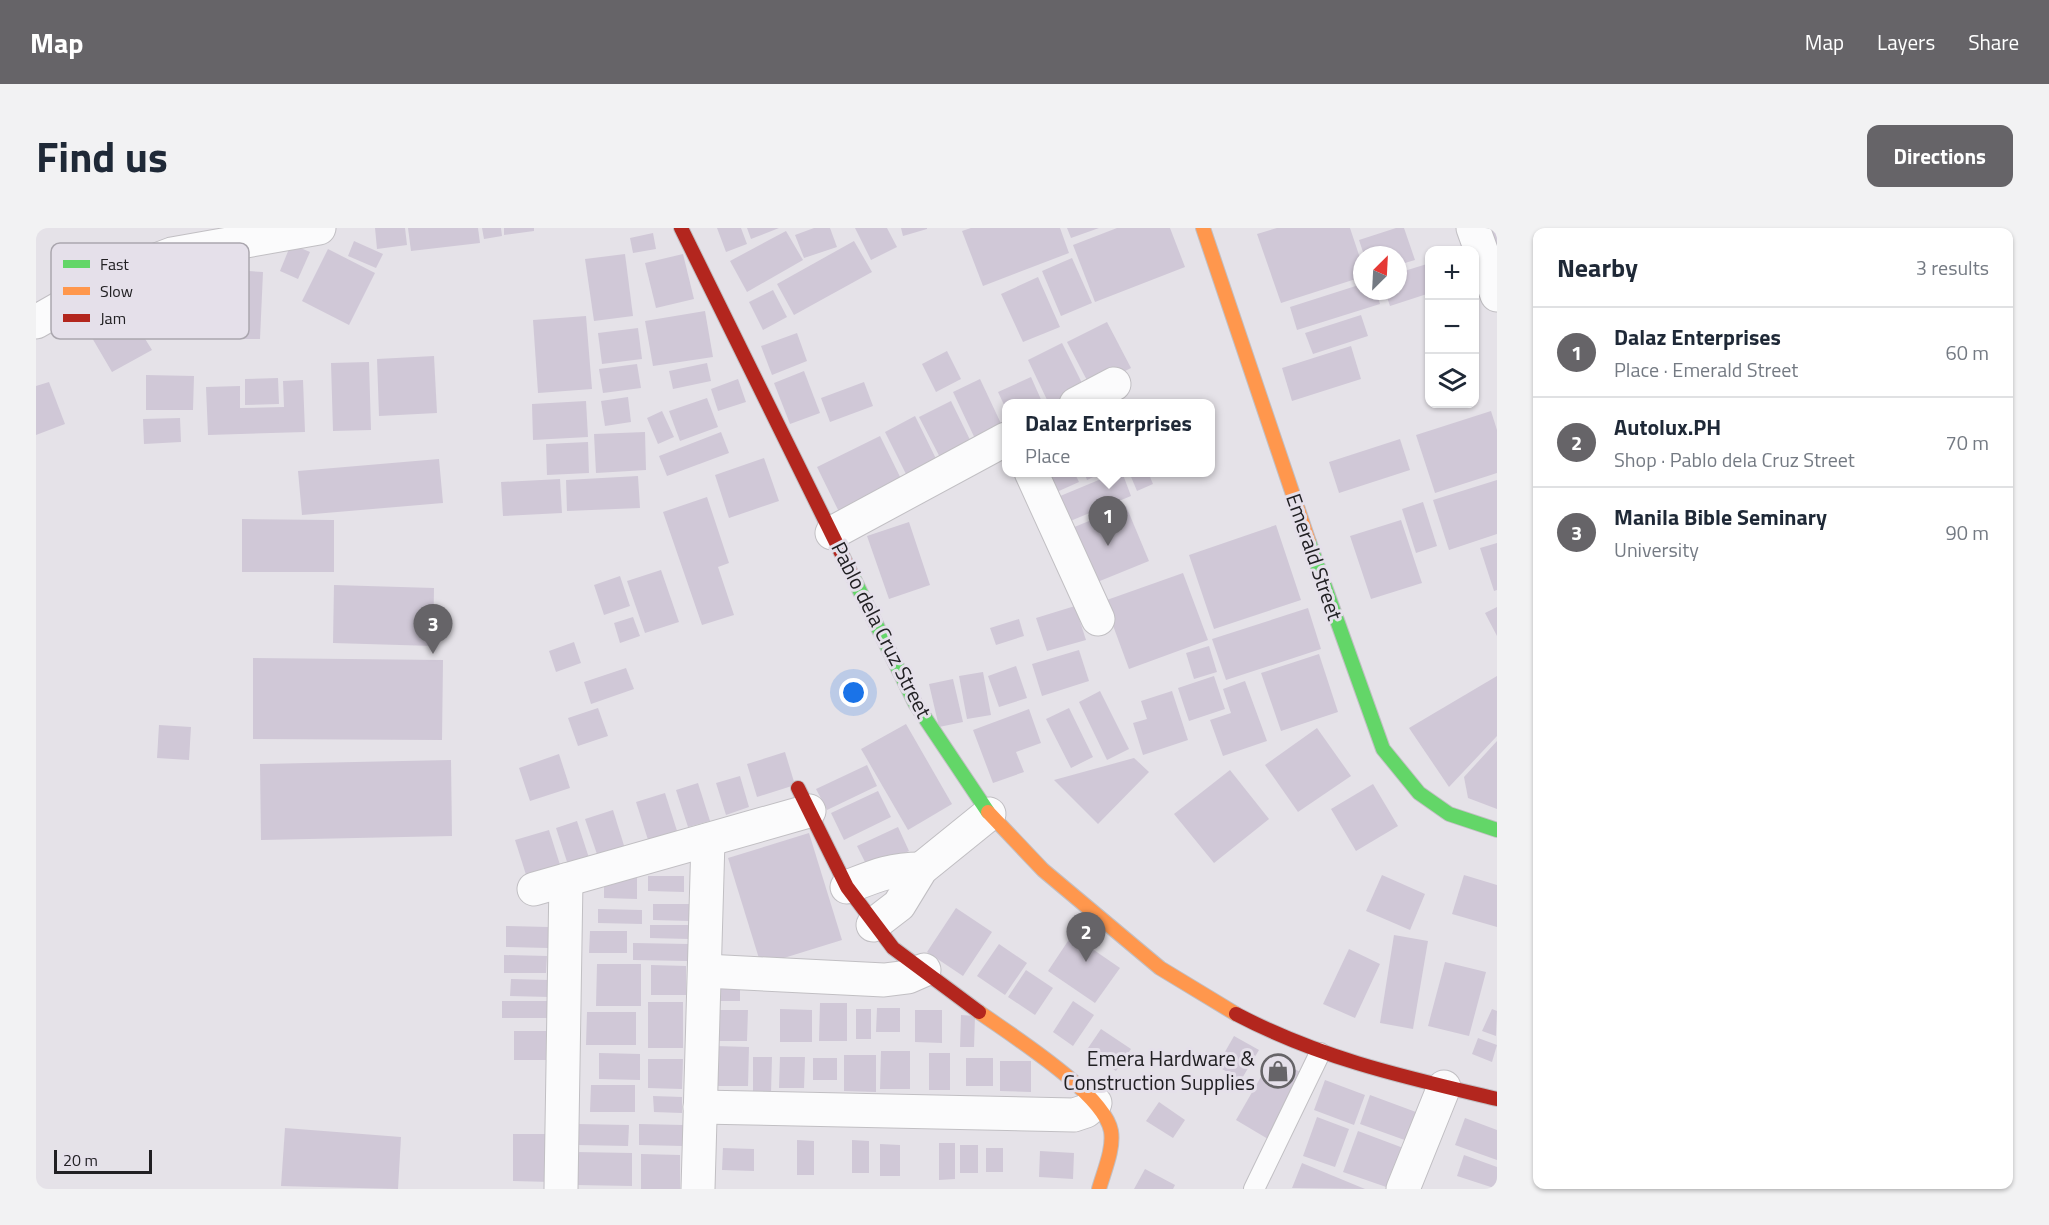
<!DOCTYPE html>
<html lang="en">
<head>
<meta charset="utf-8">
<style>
	:root { --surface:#fff; --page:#f2f2f3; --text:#1f2937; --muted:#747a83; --line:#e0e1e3; --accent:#666468 }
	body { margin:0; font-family:"Titillium Web",sans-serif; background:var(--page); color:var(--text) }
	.controls { position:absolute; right:18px; top:18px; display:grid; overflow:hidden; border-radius:12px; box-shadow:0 2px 4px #0004 }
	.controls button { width:54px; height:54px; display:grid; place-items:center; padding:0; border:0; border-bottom:2px solid var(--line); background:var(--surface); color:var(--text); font:30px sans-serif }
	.compass { position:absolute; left:1317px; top:18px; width:54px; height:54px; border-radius:50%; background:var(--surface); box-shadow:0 2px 4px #0004; rotate:24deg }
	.scale { position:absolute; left:18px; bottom:15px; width:98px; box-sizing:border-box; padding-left:6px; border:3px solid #212023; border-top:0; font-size:16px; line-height:21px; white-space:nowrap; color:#212023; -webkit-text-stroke:4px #e5e0ea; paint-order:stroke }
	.you { position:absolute; left:818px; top:465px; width:21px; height:21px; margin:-15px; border:4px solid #fff; border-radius:50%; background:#1a73e8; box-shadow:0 0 0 9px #1a73e833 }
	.badge { display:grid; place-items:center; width:39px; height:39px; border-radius:50%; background:var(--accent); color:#fff; font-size:20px; font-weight:700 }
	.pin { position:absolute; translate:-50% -50px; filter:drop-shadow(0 2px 3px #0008) }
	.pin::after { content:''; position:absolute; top:32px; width:21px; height:18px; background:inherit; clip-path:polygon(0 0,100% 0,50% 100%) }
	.popup { position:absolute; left:966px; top:171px; width:213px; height:78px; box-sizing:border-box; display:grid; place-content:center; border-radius:12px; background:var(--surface); filter:drop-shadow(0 2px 4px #0005); font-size:20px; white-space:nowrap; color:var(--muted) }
	.popup b { font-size:22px; color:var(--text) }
	.popup::after { content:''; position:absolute; left:50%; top:100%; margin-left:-12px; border:12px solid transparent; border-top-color:var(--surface) }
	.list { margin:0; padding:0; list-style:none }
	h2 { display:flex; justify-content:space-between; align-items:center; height:78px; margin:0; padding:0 24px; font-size:26px }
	h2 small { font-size:20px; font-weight:400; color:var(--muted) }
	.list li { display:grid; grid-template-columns:39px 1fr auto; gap:18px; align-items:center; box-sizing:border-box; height:90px; padding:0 24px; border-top:2px solid var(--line) }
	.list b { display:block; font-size:22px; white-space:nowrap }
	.list p { margin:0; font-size:20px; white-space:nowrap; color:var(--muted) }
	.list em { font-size:20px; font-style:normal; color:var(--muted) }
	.icon { flex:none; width:33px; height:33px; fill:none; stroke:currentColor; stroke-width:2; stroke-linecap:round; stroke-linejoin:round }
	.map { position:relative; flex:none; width:1461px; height:961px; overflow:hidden; border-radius:12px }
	header { display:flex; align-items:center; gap:36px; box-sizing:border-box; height:84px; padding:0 30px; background:var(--accent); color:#fff }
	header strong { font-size:28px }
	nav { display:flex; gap:33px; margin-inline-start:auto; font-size:21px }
	.intro { display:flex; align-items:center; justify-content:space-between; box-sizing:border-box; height:144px; padding:0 36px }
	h1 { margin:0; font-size:42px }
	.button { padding:15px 27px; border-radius:12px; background:var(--accent); color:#fff; font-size:21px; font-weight:700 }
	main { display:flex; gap:36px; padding:0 36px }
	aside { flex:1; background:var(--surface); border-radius:12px; box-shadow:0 2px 4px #0004 }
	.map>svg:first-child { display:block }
	.building { fill:#d0c8d7 }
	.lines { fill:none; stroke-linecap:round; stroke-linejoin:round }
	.lane-casing { stroke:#c1bfc3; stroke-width:22 }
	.street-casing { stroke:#c1bfc3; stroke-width:35 }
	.fast-casing { stroke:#c1bfc3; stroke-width:16 }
	.slow-casing { stroke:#c1bfc3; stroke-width:16 }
	.jam-casing { stroke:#c1bfc3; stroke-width:16 }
	.lane { stroke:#fbfbfc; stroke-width:20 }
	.street { stroke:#fbfbfc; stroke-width:33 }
	.fast { stroke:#63d668; stroke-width:14 }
	.slow { stroke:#ff974d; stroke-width:14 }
	.jam { stroke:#b3261e; stroke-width:14 }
	.labels { text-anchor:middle; stroke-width:6; stroke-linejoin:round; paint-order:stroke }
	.street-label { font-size:21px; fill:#212023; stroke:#e5e0ea }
	.poi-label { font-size:21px; fill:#212023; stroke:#e5e0ea; text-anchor:end }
	.key { fill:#e5e0ea; stroke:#aaa6ae; stroke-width:1.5 }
	.key-label { font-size:16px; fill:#212023 }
</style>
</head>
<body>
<header>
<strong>Map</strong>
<nav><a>Map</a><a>Layers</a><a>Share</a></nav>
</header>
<div class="intro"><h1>Find us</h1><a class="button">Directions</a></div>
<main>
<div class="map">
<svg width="1461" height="961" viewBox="0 0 1461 961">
	<rect width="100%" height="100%" fill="#e5e2e8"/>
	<g class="building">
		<polygon points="339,0 369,0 371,17 341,21"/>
		<polygon points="372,0 442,0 444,15 375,23"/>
		<polygon points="446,0 465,0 466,8 448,11"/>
		<polygon points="468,0 498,0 498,3 468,7"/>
		<polygon points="681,0 705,0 711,16 690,24"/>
		<polygon points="711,0 743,0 715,11"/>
		<polygon points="778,0 794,0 801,19 768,30 759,7"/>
		<polygon points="819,0 851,0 861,19 835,32"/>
		<polygon points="865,0 891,0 891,1 867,8"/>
		<polygon points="935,0 1024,0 1033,25 947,58 926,3"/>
		<polygon points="1031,0 1063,0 1035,10"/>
		<polygon points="1081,0 1134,0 1149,39 1059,74 1037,17"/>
		<polygon points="1241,0 1314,0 1326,36 1326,49 1245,75 1221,6"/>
		<polygon points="1360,0 1368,0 1379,32 1362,37 1362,27 1328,27 1323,12"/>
		<polygon points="1454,0 1461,0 1461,20"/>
		<polygon points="750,3 767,32 711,64 694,33"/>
		<polygon points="617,5 620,21 597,25 594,10"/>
		<polygon points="318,13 347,26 340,40 312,28"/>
		<polygon points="818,13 836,44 758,87 741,56"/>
		<polygon points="255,16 274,24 262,51 244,43"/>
		<polygon points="292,21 339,45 313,97 266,73"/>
		<polygon points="589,26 597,88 558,93 549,31"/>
		<polygon points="647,26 658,71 620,80 609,35"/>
		<polygon points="1036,30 1056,75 1025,88 1006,43"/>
		<polygon points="1394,35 1394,65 1354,78 1349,63 1362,63 1362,45"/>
		<polygon points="153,39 227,44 224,111 118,111"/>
		<polygon points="120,45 134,70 103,88 89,63"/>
		<polygon points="1002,49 1024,99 987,114 965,66"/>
		<polygon points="1326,56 1326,63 1340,63 1344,76 1261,102 1254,79"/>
		<polygon points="86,61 101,88 85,97 71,70"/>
		<polygon points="737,62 751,89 727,102 713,74"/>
		<polygon points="72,77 85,100 98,93 116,122 76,144 45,91"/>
		<polygon points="669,83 677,129 617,138 609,93"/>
		<polygon points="1325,87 1332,108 1277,126 1269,105"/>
		<polygon points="550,88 556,161 502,165 497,92"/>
		<polygon points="1071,94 1095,140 1055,160 1031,114"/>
		<polygon points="602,100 606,131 566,136 562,105"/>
		<polygon points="761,105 771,133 736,147 725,118"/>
		<polygon points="1026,115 1049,161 1019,176 1013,176 992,132"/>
		<polygon points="1315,118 1325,151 1256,173 1246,140"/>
		<polygon points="911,123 925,151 900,164 886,136"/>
		<polygon points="398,128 401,185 343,188 341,131"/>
		<polygon points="333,134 335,202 297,203 295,135"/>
		<polygon points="671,135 675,153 637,161 633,143"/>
		<polygon points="601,136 605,160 567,165 563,141"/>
		<polygon points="768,143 784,185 754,196 738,155"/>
		<polygon points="110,147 158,148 157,182 110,182"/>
		<polygon points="995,149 1007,176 970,176 970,181 962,164"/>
		<polygon points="242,150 243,176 209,177 209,151"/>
		<polygon points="702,151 710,174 682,183 675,161"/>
		<polygon points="944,151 969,204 942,217 917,164"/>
		<polygon points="267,152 269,204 172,207 170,159 204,158 204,180 248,179 247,153"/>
		<polygon points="13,154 29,196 0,207 0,158"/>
		<polygon points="828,154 837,178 794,194 785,170"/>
		<polygon points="592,169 595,194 569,198 565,173"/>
		<polygon points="671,170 682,199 644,213 633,183"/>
		<polygon points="550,173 552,209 497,212 496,176"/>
		<polygon points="915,173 940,224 909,239 883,189"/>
		<polygon points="626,183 638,209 622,216 611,190"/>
		<polygon points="1455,183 1461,202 1461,245 1399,265 1380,207"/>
		<polygon points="879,188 906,243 876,258 849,204"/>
		<polygon points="144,190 145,214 108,216 107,191"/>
		<polygon points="609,204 610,242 560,245 558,206"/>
		<polygon points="685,204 693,225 631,248 623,228"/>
		<polygon points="844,208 870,261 807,292 781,239"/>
		<polygon points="1364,211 1374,242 1303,265 1293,234"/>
		<polygon points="552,214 553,245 511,247 510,216"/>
		<polygon points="728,230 743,273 693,290 679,247"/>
		<polygon points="403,231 407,275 266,287 262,243"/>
		<polygon points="1003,244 1038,244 1043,254 1014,267"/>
		<polygon points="1048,244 1068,244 1051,252"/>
		<polygon points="1082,244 1086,244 1095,268 1027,296 1017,271"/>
		<polygon points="1093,244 1112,244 1117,256 1101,263"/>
		<polygon points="602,248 604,280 531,283 530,252"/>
		<polygon points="524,251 526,285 467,288 465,254"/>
		<polygon points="1461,252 1461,306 1413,322 1397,272"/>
		<polygon points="671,269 693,335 682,339 698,387 666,397 627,284"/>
		<polygon points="1387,274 1401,318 1380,325 1366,281"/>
		<polygon points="1090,278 1113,333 1054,357 1031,302"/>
		<polygon points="206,291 298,292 298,344 206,344"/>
		<polygon points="1365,292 1386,355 1335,371 1314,308"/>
		<polygon points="873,294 894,357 853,371 831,308"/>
		<polygon points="1240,297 1265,372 1178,401 1153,327"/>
		<polygon points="1461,315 1461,362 1458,363 1444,320"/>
		<polygon points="625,342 643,394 609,405 591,353"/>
		<polygon points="1147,345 1172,412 1093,441 1068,373"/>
		<polygon points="584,348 594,378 568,387 558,357"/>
		<polygon points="298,357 398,360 397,418 297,415"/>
		<polygon points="1039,378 1050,412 1011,423 1000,390"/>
		<polygon points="1461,379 1461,408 1449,385"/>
		<polygon points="1272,380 1285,421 1190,452 1176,411"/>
		<polygon points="597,389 604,408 584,415 578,395"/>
		<polygon points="983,391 988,408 960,417 954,400"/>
		<polygon points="538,414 545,435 520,444 513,423"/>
		<polygon points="1173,418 1181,444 1158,451 1150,425"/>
		<polygon points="1043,422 1053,453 1006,468 996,436"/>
		<polygon points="1283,426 1302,484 1245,503 1225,445"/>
		<polygon points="217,430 407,432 406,512 217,511"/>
		<polygon points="980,438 991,470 963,479 952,448"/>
		<polygon points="590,440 598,461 555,476 548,454"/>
		<polygon points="947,444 955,487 931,491 923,448"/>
		<polygon points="1178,448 1189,481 1153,493 1142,460"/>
		<polygon points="1461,448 1461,508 1413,559 1373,500"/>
		<polygon points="917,451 927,494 903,499 893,456"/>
		<polygon points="1209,453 1231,513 1187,528 1174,492 1195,485 1187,461"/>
		<polygon points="1064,463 1093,521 1071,532 1043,474"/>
		<polygon points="1136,463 1152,512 1107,527 1097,495 1111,491 1105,473"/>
		<polygon points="562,480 572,508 542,518 532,490"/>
		<polygon points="1033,480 1057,529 1035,540 1010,491"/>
		<polygon points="993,481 1005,515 980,524 988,544 957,555 937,502"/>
		<polygon points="870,496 916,576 872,602 825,521"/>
		<polygon points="123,497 155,499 153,532 121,530"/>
		<polygon points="1281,500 1315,548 1262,584 1229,537"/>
		<polygon points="1461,513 1461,581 1432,570 1428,549"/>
		<polygon points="749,524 759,557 721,569 711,536"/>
		<polygon points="523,526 534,560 494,573 483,540"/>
		<polygon points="1098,530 1113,544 1062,596 1018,552"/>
		<polygon points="415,532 416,608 225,612 224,536"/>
		<polygon points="831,537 841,558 791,582 780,561"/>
		<polygon points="1194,542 1233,591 1178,635 1138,586"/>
		<polygon points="704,548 713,579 690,587 680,555"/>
		<polygon points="662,555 674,593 652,599 640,562"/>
		<polygon points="1337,556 1362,598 1320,623 1295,581"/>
		<polygon points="842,563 855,589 808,612 795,585"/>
		<polygon points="629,565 642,606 613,615 600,574"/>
		<polygon points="577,582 590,624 563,632 549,591"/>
		<polygon points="541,593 554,633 533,640 520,600"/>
		<polygon points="862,599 873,623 833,642 821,618"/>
		<polygon points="513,602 526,643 492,653 479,612"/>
		<polygon points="773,605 806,712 725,737 692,630"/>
		<polygon points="1346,647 1389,666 1374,702 1330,683"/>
		<polygon points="1428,647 1461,657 1461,699 1416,686"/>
		<polygon points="612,648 648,648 648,664 612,663"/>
		<polygon points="568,650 601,650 601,671 568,670"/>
		<polygon points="617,676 656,676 655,693 617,692"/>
		<polygon points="920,680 956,704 927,748 891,724"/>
		<polygon points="562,681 606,682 606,696 562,695"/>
		<polygon points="614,697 652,697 653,711 614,710"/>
		<polygon points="470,698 512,699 512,720 470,719"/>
		<polygon points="554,703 591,703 591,725 553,725"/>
		<polygon points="1036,707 1084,740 1059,775 1012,743"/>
		<polygon points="1358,707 1392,713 1377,801 1344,795"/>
		<polygon points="597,715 653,716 653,733 597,732"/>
		<polygon points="963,716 991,735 969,767 941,748"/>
		<polygon points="1313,721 1344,736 1319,790 1287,776"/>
		<polygon points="468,727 511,728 510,745 468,745"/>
		<polygon points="1409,734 1450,744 1433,808 1392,798"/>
		<polygon points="561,736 605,736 605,778 560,778"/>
		<polygon points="615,737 650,738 650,767 615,767"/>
		<polygon points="990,742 1017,760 999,787 972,769"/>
		<polygon points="475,751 514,752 514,769 474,768"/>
		<polygon points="678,752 704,753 704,773 678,773"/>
		<rect x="466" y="773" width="49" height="17"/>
		<polygon points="1037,773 1058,787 1037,818 1017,804"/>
		<rect x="612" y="774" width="35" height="46"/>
		<polygon points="784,775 811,775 811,813 783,813"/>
		<polygon points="841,780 864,780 864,804 840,804"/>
		<polygon points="744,781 776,782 776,814 744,814"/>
		<rect x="820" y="781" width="15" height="30"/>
		<polygon points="1456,781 1461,783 1460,808 1446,803"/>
		<polygon points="676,782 712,782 711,813 676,813"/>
		<polygon points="879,782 906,782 906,815 879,814"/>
		<polygon points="551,784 600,784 600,817 550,817"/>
		<polygon points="925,787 939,788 938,819 924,819"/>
		<polygon points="1065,801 1095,821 1080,843 1050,823"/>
		<polygon points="478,803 522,803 521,832 478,832"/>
		<polygon points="1198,808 1223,822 1205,852 1181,838"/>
		<polygon points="1442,810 1461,817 1456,834 1436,826"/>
		<polygon points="679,818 713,819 712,858 679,858"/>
		<polygon points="845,823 874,823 874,861 844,861"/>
		<polygon points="563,825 604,826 604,852 563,851"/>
		<rect x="893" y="825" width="21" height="37"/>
		<polygon points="808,827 840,827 840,864 808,863"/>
		<polygon points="1237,828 1269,847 1232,911 1200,892"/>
		<polygon points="717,829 736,829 735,865 717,865"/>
		<polygon points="744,829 769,829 768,860 743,860"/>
		<rect x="777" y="830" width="24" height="22"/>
		<rect x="930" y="830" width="27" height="28"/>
		<polygon points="612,831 647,831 646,861 612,860"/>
		<polygon points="964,833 995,833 995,864 964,863"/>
		<polygon points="1289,852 1329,867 1318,897 1278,882"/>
		<polygon points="555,857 599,857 599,884 554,884"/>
		<polygon points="1334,867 1388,887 1377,915 1324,896"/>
		<polygon points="617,868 646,869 646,885 618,884"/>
		<polygon points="1123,874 1149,892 1137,910 1110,893"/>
		<polygon points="1281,889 1313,901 1299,939 1267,928"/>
		<polygon points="1429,890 1461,902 1461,932 1419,917"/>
		<polygon points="541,896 593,897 592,918 541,917"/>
		<polygon points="603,896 647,897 647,918 603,917"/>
		<polygon points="249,900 365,909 362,961 245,958"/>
		<polygon points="1322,903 1370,921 1356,961 1307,944"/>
		<polygon points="477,906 517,906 516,954 477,953"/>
		<polygon points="761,912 778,913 778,947 761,947"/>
		<polygon points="816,912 833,913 833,945 816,945"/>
		<polygon points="903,915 919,915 919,951 903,952"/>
		<polygon points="844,916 864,917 864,948 844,948"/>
		<rect x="924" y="917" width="18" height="28"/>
		<polygon points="687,920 718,921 718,943 686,942"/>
		<rect x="950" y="920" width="17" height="24"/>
		<polygon points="1004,923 1038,925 1037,951 1003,949"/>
		<polygon points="540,924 596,925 596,958 540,957"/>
		<polygon points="605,926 644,927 644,961 605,961"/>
		<polygon points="1428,927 1461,939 1461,961 1421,948"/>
		<polygon points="1266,935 1329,961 1256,960"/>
		<polygon points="1109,941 1139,957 1137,961 1098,961"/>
	</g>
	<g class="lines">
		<defs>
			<polyline id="lane" points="1218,961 1284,825"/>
			<g id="street">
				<polyline points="1437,0 1461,67"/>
				<polyline points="0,94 86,45 136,26 283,0"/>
				<polyline points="1040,176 1078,156"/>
				<polyline points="995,244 1062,391"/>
				<polyline points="796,305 970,211"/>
				<path d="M811,659C839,648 854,641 885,641"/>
				<polyline points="498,661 773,583"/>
				<polyline points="837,697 863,677 885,641 953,586"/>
				<polyline points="669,743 848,752 872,749 888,742"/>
				<polyline points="664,879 1038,887 1050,883 1059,875"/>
				<polyline points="525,961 530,652"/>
				<polyline points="662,961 672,612"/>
				<polyline points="1367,961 1408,859"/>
			</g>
			<g id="fast">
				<polyline points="1273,314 1347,521 1383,565 1413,586 1461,602"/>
				<polyline points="816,347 879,475 952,584"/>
			</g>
			<g id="slow">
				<polyline points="1167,0 1273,314"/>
				<polyline points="952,584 1007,642 1124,740 1200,786"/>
				<path d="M943,784C975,807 1068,865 1075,903C1078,921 1068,943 1063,961"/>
			</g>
			<g id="jam">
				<polyline points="645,0 816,347"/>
				<polyline points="762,560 811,659 857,720 943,784"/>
				<path d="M1200,786C1286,831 1368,849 1461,871"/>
			</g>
		</defs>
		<use href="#lane" class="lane-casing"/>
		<use href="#street" class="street-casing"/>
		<use href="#fast" class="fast-casing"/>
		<use href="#slow" class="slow-casing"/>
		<use href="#jam" class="jam-casing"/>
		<use href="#lane" class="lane"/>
		<use href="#street" class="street"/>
		<use href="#fast" class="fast"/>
		<use href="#slow" class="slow"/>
		<use href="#jam" class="jam"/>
	</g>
	<defs>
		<symbol id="shop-ring" viewBox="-11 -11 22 22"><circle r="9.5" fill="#e5e0ea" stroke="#666468" stroke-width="1.5"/><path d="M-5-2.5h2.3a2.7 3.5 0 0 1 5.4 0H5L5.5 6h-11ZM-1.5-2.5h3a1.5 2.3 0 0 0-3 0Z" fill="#666468"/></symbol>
	</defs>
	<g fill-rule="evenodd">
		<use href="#shop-ring" x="1223" y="824" width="38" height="38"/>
	</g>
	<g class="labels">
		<g class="street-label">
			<text transform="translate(1278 329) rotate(71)" y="7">Emerald Street</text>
			<text transform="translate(845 402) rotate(63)" y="7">Pablo dela Cruz Street</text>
		</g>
		<g class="poi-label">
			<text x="1219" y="838">Emera Hardware &amp;<tspan x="1219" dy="24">Construction Supplies</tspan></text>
		</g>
	</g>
	<rect x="15" y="15" width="198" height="96" rx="9" class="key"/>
	<rect x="27" y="32" width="27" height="8" fill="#63d668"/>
	<rect x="27" y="59" width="27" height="8" fill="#ff974d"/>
	<rect x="27" y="86" width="27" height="8" fill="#b3261e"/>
	<g class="key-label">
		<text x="64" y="42">Fast</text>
		<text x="64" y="69">Slow</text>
		<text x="64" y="96">Jam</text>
	</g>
</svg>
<div class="controls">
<button>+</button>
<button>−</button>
<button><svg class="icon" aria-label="layers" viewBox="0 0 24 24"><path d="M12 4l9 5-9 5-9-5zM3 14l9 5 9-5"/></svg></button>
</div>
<svg class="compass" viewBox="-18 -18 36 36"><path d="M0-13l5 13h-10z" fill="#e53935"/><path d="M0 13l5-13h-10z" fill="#747a83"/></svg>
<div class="scale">20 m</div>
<div class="you"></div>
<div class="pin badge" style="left:1072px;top:318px">1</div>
<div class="popup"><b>Dalaz Enterprises</b>Place</div>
<div class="pin badge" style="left:1050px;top:734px">2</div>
<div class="pin badge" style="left:397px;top:426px">3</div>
</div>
<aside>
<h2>Nearby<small>3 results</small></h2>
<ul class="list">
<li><span class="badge">1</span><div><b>Dalaz Enterprises</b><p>Place · Emerald Street</p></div><em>60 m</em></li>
<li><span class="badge">2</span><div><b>Autolux.PH</b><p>Shop · Pablo dela Cruz Street</p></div><em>70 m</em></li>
<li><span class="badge">3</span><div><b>Manila Bible Seminary</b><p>University</p></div><em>90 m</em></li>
</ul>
</aside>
</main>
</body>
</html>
